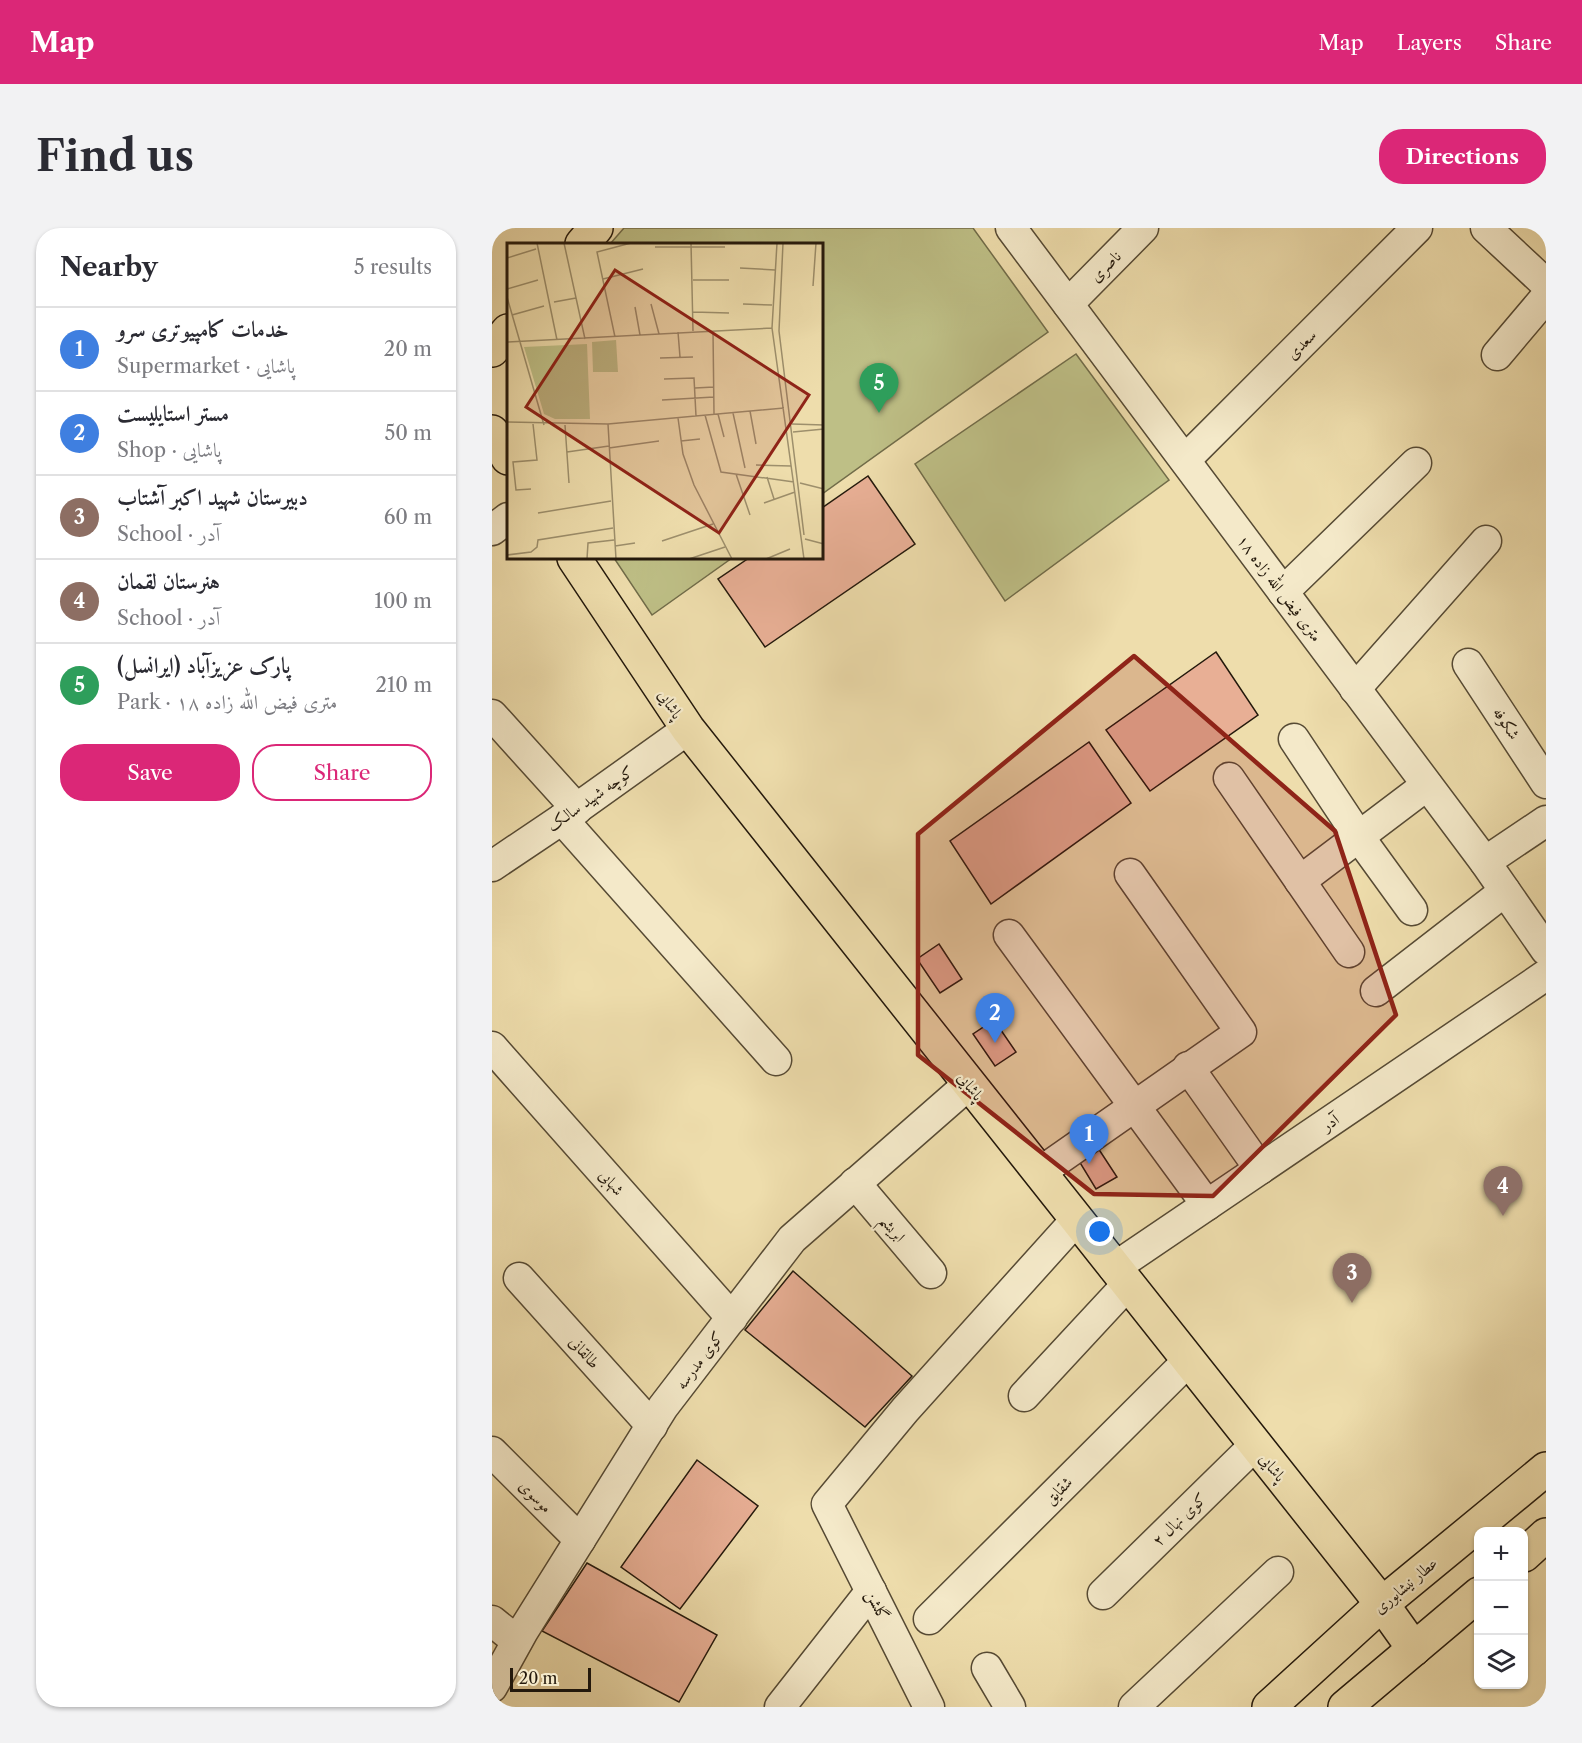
<!DOCTYPE html>
<html lang="en">
<head>
<meta charset="utf-8">
<style>
	:root { --surface:#fff; --page:#f2f2f3; --text:#2b2b33; --muted:#7c7c81; --line:#e1e1e2; --accent:#db2777 }
	body { margin:0; font-family:"Libre Caslon Text",Amiri,serif; background:var(--page); color:var(--text) }
	.controls { position:absolute; right:18px; bottom:18px; display:grid; overflow:hidden; border-radius:12px; box-shadow:0 2px 4px #0004 }
	.controls button { width:54px; height:54px; display:grid; place-items:center; padding:0; border:0; border-bottom:2px solid var(--line); background:var(--surface); color:var(--text); font:30px sans-serif }
	.scale { position:absolute; left:18px; bottom:15px; width:81px; box-sizing:border-box; padding-left:6px; border:3px solid #24190c; border-top:0; font-size:16px; line-height:21px; white-space:nowrap; color:#24190c; -webkit-text-stroke:4px #f4e9c9; paint-order:stroke }
	.you { position:absolute; left:608px; top:1004px; width:21px; height:21px; margin:-15px; border:4px solid #fff; border-radius:50%; background:#1a73e8; box-shadow:0 0 0 9px #1a73e833 }
	.badge { display:grid; place-items:center; width:39px; height:39px; border-radius:50%; background:var(--accent); color:#fff; font-size:20px; font-weight:700 }
	.pin { position:absolute; translate:-50% -50px; filter:drop-shadow(0 2px 3px #0008) }
	.pin::after { content:''; position:absolute; top:32px; width:21px; height:18px; background:inherit; clip-path:polygon(0 0,100% 0,50% 100%) }
	.list { margin:0; padding:0; list-style:none }
	h2 { display:flex; justify-content:space-between; align-items:center; height:78px; margin:0; padding:0 24px; font-size:26px }
	h2 small { font-size:20px; font-weight:400; color:var(--muted) }
	.list li { display:grid; grid-template-columns:39px 1fr auto; gap:18px; align-items:center; box-sizing:border-box; height:84px; padding:0 24px; border-top:2px solid var(--line) }
	.list b { display:block; font-size:22px; white-space:nowrap }
	.list p { margin:0; font-size:20px; white-space:nowrap; color:var(--muted) }
	.list em { font-size:20px; font-style:normal; color:var(--muted) }
	.actions { display:flex; gap:12px; padding:18px 24px }
	.actions a { flex:1; padding:14px 0; border:2px solid var(--accent); border-radius:24px; text-align:center; font-size:21px; color:var(--accent) }
	.actions .main { background:var(--accent); color:#fff }
	.icon { flex:none; width:33px; height:33px; fill:none; stroke:currentColor; stroke-width:2; stroke-linecap:round; stroke-linejoin:round }
	.map { position:relative; flex:none; width:1054px; height:1479px; overflow:hidden; border-radius:24px }
	header { display:flex; align-items:center; gap:36px; box-sizing:border-box; height:84px; padding:0 30px; background:var(--accent); color:#fff }
	header strong { font-size:28px }
	nav { display:flex; gap:33px; margin-inline-start:auto; font-size:21px }
	.intro { display:flex; align-items:center; justify-content:space-between; box-sizing:border-box; height:144px; padding:0 36px }
	h1 { margin:0; font-size:42px }
	.button { padding:15px 27px; border-radius:24px; background:var(--accent); color:#fff; font-size:21px; font-weight:700 }
	main { display:flex; gap:36px; padding:0 36px }
	aside { flex:1; background:var(--surface); border-radius:24px; box-shadow:0 2px 4px #0004 }
	.map>svg:first-child { display:block }
	.green { fill:#bebf86; stroke:#716c49; stroke-width:1.5 }
	.building { fill:#e8af95; stroke:#24190c; stroke-width:1.5 }
	.lines { fill:none; stroke-linecap:round; stroke-linejoin:round }
	.minor-casing { stroke:#564a34; stroke-width:33 }
	.major-casing { stroke:#24190c; stroke-width:36 }
	.minor { stroke:#f4e9c9; stroke-width:30 }
	.major { stroke:#eeddac; stroke-width:33 }
	.marked { fill:#8f2418; fill-opacity:0.2; stroke:#8f2418; stroke-width:4.5; stroke-linejoin:round }
	.labels { text-anchor:middle; stroke-width:4.5; stroke-linejoin:round; paint-order:stroke }
	.street-label { font-size:16px; fill:#24190c; stroke:#f4e9c9 }
	.inset-road { fill:none; stroke:#9d8f6c; stroke-width:1.5 }
	.view { fill:#8f2418; fill-opacity:0.15; stroke:#8f2418; stroke-width:3 }
	.inset-edge { fill:none; stroke:#24190c; stroke-width:3 }
</style>
</head>
<body>
<header>
<strong>Map</strong>
<nav><a>Map</a><a>Layers</a><a>Share</a></nav>
</header>
<div class="intro"><h1>Find us</h1><a class="button">Directions</a></div>
<main>
<aside>
<h2>Nearby<small>5 results</small></h2>
<ul class="list">
<li><span class="badge" style="background:#3f7fe0">1</span><div><b>خدمات کامپیوتری سرو</b><p>Supermarket · پاشایی</p></div><em>20 m</em></li>
<li><span class="badge" style="background:#3f7fe0">2</span><div><b>مستر استایلیست</b><p>Shop · پاشایی</p></div><em>50 m</em></li>
<li><span class="badge" style="background:#8d6e63">3</span><div><b>دبیرستان شهید اکبر آشتاب</b><p>School · آدر</p></div><em>60 m</em></li>
<li><span class="badge" style="background:#8d6e63">4</span><div><b>هنرستان لقمان</b><p>School · آدر</p></div><em>100 m</em></li>
<li><span class="badge" style="background:#2e9e5b">5</span><div><b>پارک عزیزآباد (ایرانسل)</b><p>Park · ۱۸ متری فیض الله زاده</p></div><em>210 m</em></li>
</ul>
<div class="actions"><a class="main">Save</a><a>Share</a></div>
</aside>
<div class="map">
<svg width="1054" height="1479" viewBox="0 0 1054 1479">
	<rect width="100%" height="100%" fill="#eeddac"/>
	<filter id="stains"><feTurbulence type="fractalNoise" baseFrequency=".00333" numOctaves="4"/><feColorMatrix values="0 0 0 0 .2 0 0 0 0 .09 0 0 0 0 .02 0 0 0 .5 -.17"/></filter>
	<radialGradient id="worn" r=".72"><stop offset=".6" stop-color="#630" stop-opacity="0"/><stop offset="1" stop-color="#630" stop-opacity=".3"/></radialGradient>
	<g class="green">
		<polygon points="132,0 481,0 556,104 330,266 330,16 118,16"/>
		<polygon points="584,126 677,252 513,373 423,236"/>
		<polygon points="122,330 240,330 160,387"/>
	</g>
	<g class="building">
		<polygon points="376,248 423,316 273,419 226,351 257,330 330,330 330,280"/>
		<polygon points="724,424 766,487 658,563 614,502"/>
		<polygon points="597,514 639,575 499,676 458,613"/>
		<polygon points="447,716 470,751 448,765 425,731"/>
		<polygon points="502,792 524,824 503,838 481,806"/>
		<polygon points="606,920 625,949 604,961 587,933"/>
		<polygon points="301,1043 420,1148 373,1199 253,1102"/>
		<polygon points="205,1232 266,1278 188,1381 129,1339"/>
		<polygon points="95,1335 225,1407 187,1474 50,1403"/>
	</g>
	<g class="lines">
		<defs>
			<g id="minor">
				<polyline points="519,0 993,634 1054,722"/>
				<polyline points="994,0 1054,56"/>
				<polyline points="576,76 651,0"/>
				<polyline points="1005,127 1054,69"/>
				<polyline points="693,232 925,0"/>
				<polyline points="0,302 16,290"/>
				<polyline points="791,364 924,235"/>
				<polyline points="976,436 1054,555"/>
				<polyline points="863,461 994,313"/>
				<polyline points="0,487 85,581"/>
				<polyline points="802,511 867,609 920,682"/>
				<polyline points="737,550 857,724"/>
				<polyline points="70,591 284,832"/>
				<polyline points="993,634 1054,593"/>
				<polyline points="0,638 70,591 196,501"/>
				<polyline points="808,653 935,557"/>
				<polyline points="517,707 715,977"/>
				<polyline points="884,763 1013,663"/>
				<polyline points="0,819 240,1090"/>
				<polyline points="696,839 768,941"/>
				<polyline points="547,945 749,804 638,646"/>
				<polyline points="363,955 439,1045"/>
				<polyline points="622,1040 1054,747"/>
				<polyline points="27,1050 160,1198"/>
				<polyline points="532,1168 635,1057"/>
				<polyline points="0,1224 88,1312"/>
				<polyline points="611,1366 763,1217"/>
				<polyline points="437,1391 696,1133"/>
				<polyline points="0,1393 25,1413"/>
				<polyline points="495,1440 518,1479"/>
				<polyline points="0,1459 31,1403 171,1179 300,1011 477,856"/>
				<polyline points="288,1479 379,1363"/>
				<polyline points="437,1479 335,1276 413,1182 584,992"/>
				<polyline points="642,1479 786,1344"/>
			</g>
			<g id="major">
				<polyline points="90,16 104,0"/>
				<polyline points="0,122 16,103"/>
				<polyline points="0,204 16,230"/>
				<polyline points="82,330 196,501 890,1376 922,1421"/>
				<polyline points="1032,1327 1054,1307"/>
				<polyline points="777,1479 890,1376 1054,1241"/>
				<polyline points="853,1479 987,1366"/>
			</g>
		</defs>
		<use href="#minor" class="minor-casing"/>
		<use href="#major" class="major-casing"/>
		<use href="#minor" class="minor"/>
		<use href="#major" class="major"/>
	</g>
	<path class="marked" d="M642,428L843,603L904,787L721,968L602,966L426,827V606Z"/>
	<g class="labels">
		<g class="street-label">
			<text transform="translate(613 38) rotate(-45)" y="6">ناصری</text>
			<text transform="translate(809 116) rotate(-45)" y="6">سعدی</text>
			<text transform="translate(788 360) rotate(53)" y="6">۱۸ متری فیض الله زاده</text>
			<text transform="translate(179 476) rotate(57)" y="6">پاشایی</text>
			<text transform="translate(1015 495) rotate(57)" y="6">شکوفه</text>
			<text transform="translate(98 570) rotate(-35)" y="6">کوچه شهید سالک</text>
			<text transform="translate(479 858) rotate(52)" y="6">پاشایی</text>
			<text transform="translate(838 894) rotate(-34)" y="6">آدر</text>
			<text transform="translate(120 954) rotate(48)" y="6">شهابی</text>
			<text transform="translate(401 1000) rotate(50)" y="6">ابریشم</text>
			<text transform="translate(93 1124) rotate(48)" y="6">طالقانی</text>
			<text transform="translate(207 1132) rotate(-53)" y="6">کوی مدرسه</text>
			<text transform="translate(781 1239) rotate(51)" y="6">پاشایی</text>
			<text transform="translate(566 1262) rotate(-45)" y="6">شقایق</text>
			<text transform="translate(44 1268) rotate(45)" y="6">موسوی</text>
			<text transform="translate(687 1291) rotate(-44)" y="6">کوی نهال ۲</text>
			<text transform="translate(913 1357) rotate(-40)" y="6">عطار نیشابوری</text>
			<text transform="translate(386 1377) rotate(63)" y="6">گلشن</text>
		</g>
	</g>
	<g transform="translate(15 15)">
		<rect width="316" height="316" fill="#eeddac"/>
		<path d="M109,97L111,129H86L85,99ZM80,101L83,176H48L37,171L17,104Z" fill="#bebf86"/>
		<path class="inset-road" d="M30,0L50,97M57,0L78,96M184,0L186,88M270,0L265,85L297,316M276,0L272,88L297,292M148,4H218M0,15L29,6M233,25L268,27M96,36L136,26M186,37H222M306,43L309,0M0,46L31,37M0,54L37,182M47,59L69,55M144,61L152,91M236,61L265,62M128,64L133,92M186,69L222,70M5,72L37,63M206,88L207,171M171,89L173,114M108,94L90,9L124,0M0,99L265,85M153,115L186,114M157,136L187,135L189,173M188,145L207,144M155,157L207,154M243,168L249,201M226,170L238,225M211,171L217,194M198,172L214,229L287,239M171,175L176,211L187,242L225,316M0,179L101,181L277,165M101,181L109,316M285,181L317,182M58,182L62,240M286,189L317,186M174,198L193,196M102,205L152,198M60,209L102,203M249,222L284,223M229,231L243,272M260,234L267,256M293,240L317,246M24,246L9,247L6,219L30,217L26,181M257,260L288,249M31,270L104,258M298,296L317,301M155,298L206,281M108,303L128,300M0,312L24,309L30,304L31,297L106,285M80,316L81,300L107,297M182,316L218,304M259,316L283,306"/>
		<path class="view" d="M108,27L302,152L212,290L19,164Z"/>
		<rect width="316" height="316" class="inset-edge"/>
	</g>
	<rect width="100%" height="100%" filter="url(#stains)"/>
	<rect width="100%" height="100%" fill="url(#worn)"/>
</svg>
<div class="controls">
<button>+</button>
<button>−</button>
<button><svg class="icon" aria-label="layers" viewBox="0 0 24 24"><path d="M12 4l9 5-9 5-9-5zM3 14l9 5 9-5"/></svg></button>
</div>
<div class="scale">20 m</div>
<div class="you"></div>
<div class="pin badge" style="left:597px;top:936px;background:#3f7fe0">1</div>
<div class="pin badge" style="left:503px;top:815px;background:#3f7fe0">2</div>
<div class="pin badge" style="left:860px;top:1075px;background:#8d6e63">3</div>
<div class="pin badge" style="left:1011px;top:988px;background:#8d6e63">4</div>
<div class="pin badge" style="left:387px;top:185px;background:#2e9e5b">5</div>
</div>
</main>
</body>
</html>
